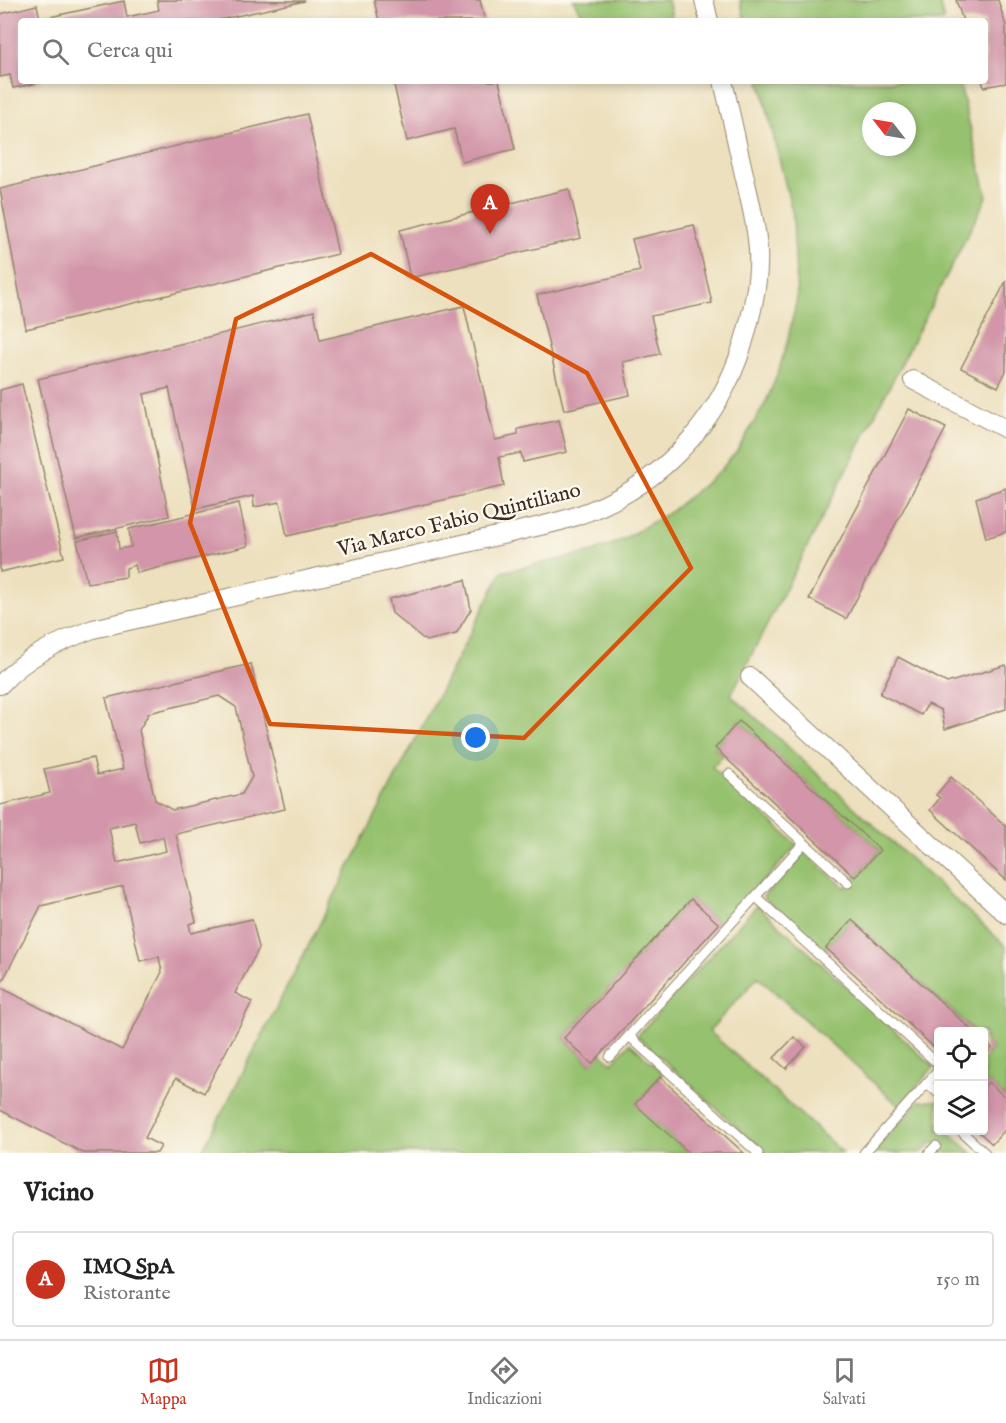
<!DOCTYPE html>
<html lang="it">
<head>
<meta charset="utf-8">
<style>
	:root { --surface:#fff; --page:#f6f6f6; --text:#222; --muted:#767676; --line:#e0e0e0; --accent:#c8321e }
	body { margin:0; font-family:"IM FELL English",serif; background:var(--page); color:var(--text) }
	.controls { position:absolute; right:18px; bottom:18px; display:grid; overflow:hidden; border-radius:6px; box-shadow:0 3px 9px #0003 }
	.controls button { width:54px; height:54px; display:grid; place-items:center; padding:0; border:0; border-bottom:2px solid var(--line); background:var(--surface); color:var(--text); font:30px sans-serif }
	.compass { position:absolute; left:862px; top:102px; width:54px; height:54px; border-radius:50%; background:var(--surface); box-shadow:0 3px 9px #0003; rotate:301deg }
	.you { position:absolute; left:476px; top:738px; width:21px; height:21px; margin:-15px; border:4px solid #fff; border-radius:50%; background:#1a73e8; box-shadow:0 0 0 9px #1a73e833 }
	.badge { display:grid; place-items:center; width:39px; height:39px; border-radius:50%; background:var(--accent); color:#fff; font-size:20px; font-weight:700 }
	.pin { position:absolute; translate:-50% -50px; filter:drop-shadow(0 2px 3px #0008) }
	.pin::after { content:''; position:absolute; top:32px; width:21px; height:18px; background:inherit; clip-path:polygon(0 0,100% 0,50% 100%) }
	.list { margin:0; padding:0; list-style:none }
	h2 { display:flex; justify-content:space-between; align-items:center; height:78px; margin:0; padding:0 24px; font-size:26px }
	h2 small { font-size:20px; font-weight:400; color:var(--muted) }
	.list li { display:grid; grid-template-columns:39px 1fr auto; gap:18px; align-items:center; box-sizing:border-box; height:96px; margin:0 12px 12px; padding:0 12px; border:2px solid var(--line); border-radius:6px }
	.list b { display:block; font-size:22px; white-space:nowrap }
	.list p { margin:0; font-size:20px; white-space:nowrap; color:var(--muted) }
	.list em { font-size:20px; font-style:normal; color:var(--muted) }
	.icon { flex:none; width:33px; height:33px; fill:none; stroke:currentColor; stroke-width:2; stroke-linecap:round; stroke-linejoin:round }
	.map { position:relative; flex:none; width:1006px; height:1153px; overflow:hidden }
	.search { position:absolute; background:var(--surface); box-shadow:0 3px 9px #0003; left:18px; right:18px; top:18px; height:66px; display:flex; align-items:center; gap:15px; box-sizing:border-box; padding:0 21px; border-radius:6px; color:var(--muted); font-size:22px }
	.sheet { height:186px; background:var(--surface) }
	nav { display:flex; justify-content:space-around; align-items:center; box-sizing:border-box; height:84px; border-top:2px solid var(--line); background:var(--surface); font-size:16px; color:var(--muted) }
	nav a { display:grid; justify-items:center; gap:3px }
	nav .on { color:var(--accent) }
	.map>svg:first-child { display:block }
	.green { fill:#96c16e; stroke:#687646; stroke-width:1.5; fill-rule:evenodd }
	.building { fill:#d295a9; fill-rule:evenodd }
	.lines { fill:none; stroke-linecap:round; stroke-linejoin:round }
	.lane-casing { stroke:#94856e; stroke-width:11 }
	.street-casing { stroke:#94856e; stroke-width:20 }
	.lane { stroke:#fff; stroke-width:9 }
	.street { stroke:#fff; stroke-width:18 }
	.marked { fill:none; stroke:#d7540e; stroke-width:4.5; stroke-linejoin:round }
	.labels { text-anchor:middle; stroke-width:5; stroke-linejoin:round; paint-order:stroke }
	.street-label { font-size:21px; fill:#3b2a1e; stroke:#fbf7ec }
</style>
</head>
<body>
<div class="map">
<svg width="1006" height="1153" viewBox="0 0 1006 1153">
	<rect width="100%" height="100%" fill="#fbf7ec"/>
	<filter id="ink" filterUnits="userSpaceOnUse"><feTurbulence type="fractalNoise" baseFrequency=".0167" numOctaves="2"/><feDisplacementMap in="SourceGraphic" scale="12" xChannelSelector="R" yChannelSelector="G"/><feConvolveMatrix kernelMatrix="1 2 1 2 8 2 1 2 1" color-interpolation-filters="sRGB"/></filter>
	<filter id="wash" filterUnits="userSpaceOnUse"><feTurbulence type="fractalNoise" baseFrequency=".008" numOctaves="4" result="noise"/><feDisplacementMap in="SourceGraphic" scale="24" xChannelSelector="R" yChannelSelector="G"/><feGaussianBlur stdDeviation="1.35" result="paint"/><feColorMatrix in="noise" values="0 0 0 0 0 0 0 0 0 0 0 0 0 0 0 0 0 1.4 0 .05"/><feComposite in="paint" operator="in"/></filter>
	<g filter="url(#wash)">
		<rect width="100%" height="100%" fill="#ede0be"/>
		<g class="green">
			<polygon points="573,0 668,0 673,21 586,21"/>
			<polygon points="740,0 939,0 944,21 745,21"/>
			<path d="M760,81H959L987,197L731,695L1006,946V1098L988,1082L984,1087V1058L992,1048L984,1040V1032L974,1031L852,920L823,951L763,897L804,852L845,888L880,850L739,721L715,748L723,756L712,767L797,845L722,927L691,899L564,1038L591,1064L601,1053L612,1063L630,1043L663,1073L636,1104L689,1153H201L502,572L593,552L622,540L670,512L718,473L737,451L765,404L778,373L787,343L797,299L793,215ZM871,111H907V147H871Z"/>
			<polygon points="757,905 934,1067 899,1106 758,977 709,1031 843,1153 765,1153 637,1036"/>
			<polygon points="919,1101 938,1101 938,1130 947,1131 972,1153 944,1153 932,1142 922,1153 872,1153"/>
		</g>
		<g id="blocks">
			<g class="building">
				<polygon points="157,0 305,1 214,21 21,21 21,81 43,82 13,88 10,75 0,77 0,14 37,5 40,19 124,1 127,17 159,10"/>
				<polygon points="374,0 480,0 485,21 379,21"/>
				<polygon points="956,0 998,0 1006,26 1006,83 984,87 982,81 985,81 985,21 963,21"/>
				<polygon points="393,81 499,81 515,149 462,162 454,129 407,141"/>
				<polygon points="307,114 338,254 26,329 0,189"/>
				<polygon points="569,189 581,238 410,278 400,230"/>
				<polygon points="694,225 712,303 651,316 660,354 623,362 630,395 564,410 537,295 640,271 632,239"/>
				<polygon points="1006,281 1006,371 998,387 961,368"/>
				<polygon points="464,306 495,440 518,435 518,429 559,420 567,452 523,462 521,453 499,457 504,486 287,536 280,502 254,507 253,496 195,509 169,388 144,394 169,516 76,538 38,379 314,311 320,340"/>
				<polygon points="22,384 64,557 0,572 0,390"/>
				<polygon points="909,409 946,428 846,619 809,599"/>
				<polygon points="1006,488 1006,532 986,538 976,498"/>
				<polygon points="239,503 248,546 137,573 135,565 126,568 126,577 87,583 77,541 117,531 119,549 131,547 129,529"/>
				<polygon points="465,580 471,609 456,634 426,641 392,613 389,599"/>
				<polygon points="898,657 947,683 1006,665 1006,709 945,729 941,710 928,704 921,715 880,694"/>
				<path d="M251,664L285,809L176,834L196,922L189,924L191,933L252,919L259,948L235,993L252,1002L204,1093L176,1078L145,1138L161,1146L157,1153H83L0,1110V987L122,1050L162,972L159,957L140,961L123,886L41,906L0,986V805L50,793L44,769L93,758L97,775L123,769L106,698ZM219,696L236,707L252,777L242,794L172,810L155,800L139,730L149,713ZM135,822L140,843L163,837L166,851L117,863L109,828Z"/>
				<polygon points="739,721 880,850 855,877 715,748"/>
				<polygon points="951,777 1006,826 1006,880 930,810 940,798 936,795"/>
				<polygon points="691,899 719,924 592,1064 564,1038"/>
				<polygon points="852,920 974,1032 938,1032 938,1051 826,948"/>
				<polygon points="794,1037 806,1047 786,1069 774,1058"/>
				<polygon points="984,1040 992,1048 984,1058"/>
				<polygon points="660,1077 744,1153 689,1153 635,1104"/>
				<polygon points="988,1082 1006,1098 1006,1129 992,1144 977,1130 984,1130 984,1087"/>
			</g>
		</g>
	</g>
	<g filter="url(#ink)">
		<use href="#blocks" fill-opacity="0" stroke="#94856e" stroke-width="1.5"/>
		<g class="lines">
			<defs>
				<g id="lane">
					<polyline points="729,774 848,883"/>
					<polyline points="756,897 938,1064"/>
					<polyline points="629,1036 758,1153"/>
					<polyline points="610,1057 804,843"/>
					<polyline points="927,1083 938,1093"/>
					<polyline points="963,1130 963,1133 985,1153"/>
					<polyline points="864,1153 938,1071"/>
					<polyline points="929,1153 936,1146"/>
				</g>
				<g id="street">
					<polyline points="704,0 709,21"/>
					<polyline points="913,380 1006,429"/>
					<polyline points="750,677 1006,914"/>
					<path d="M0,685C25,657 58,642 93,629L519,531C538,526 557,523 576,516C657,489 718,425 743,344C752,314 760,281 758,250C757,228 751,205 746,183C738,149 731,115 723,81"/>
				</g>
			</defs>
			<use href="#lane" class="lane-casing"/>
			<use href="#street" class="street-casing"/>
			<use href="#lane" class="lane"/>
			<use href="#street" class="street"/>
		</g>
	</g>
	<path class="marked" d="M371,254L587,373L691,568L524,738L270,724L190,523L236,319Z"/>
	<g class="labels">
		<g class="street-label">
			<text transform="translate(459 519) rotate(-14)" y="7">Via Marco Fabio Quintiliano</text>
		</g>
	</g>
</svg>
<div class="controls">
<button><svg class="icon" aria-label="locate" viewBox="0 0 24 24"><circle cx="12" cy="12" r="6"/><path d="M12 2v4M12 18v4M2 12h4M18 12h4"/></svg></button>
<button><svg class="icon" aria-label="layers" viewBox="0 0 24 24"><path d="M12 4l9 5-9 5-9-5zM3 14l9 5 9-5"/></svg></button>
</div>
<svg class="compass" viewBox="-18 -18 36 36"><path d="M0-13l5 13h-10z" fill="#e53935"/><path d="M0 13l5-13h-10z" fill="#767676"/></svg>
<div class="you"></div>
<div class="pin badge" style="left:490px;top:234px">A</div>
<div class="search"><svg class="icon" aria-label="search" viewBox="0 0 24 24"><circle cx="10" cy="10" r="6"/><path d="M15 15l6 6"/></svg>Cerca qui</div>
</div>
<section class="sheet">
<h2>Vicino<small></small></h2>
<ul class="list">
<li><span class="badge">A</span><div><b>IMQ SpA</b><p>Ristorante</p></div><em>150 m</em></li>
</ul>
</section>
<nav>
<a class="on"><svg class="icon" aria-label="map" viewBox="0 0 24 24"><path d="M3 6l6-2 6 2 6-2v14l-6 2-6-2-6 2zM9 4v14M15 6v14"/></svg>Mappa</a>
<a><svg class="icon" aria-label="directions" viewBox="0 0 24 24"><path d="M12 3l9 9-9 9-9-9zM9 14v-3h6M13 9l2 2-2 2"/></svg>Indicazioni</a>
<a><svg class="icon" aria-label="saved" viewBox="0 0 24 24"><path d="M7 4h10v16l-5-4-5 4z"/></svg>Salvati</a>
</nav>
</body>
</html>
